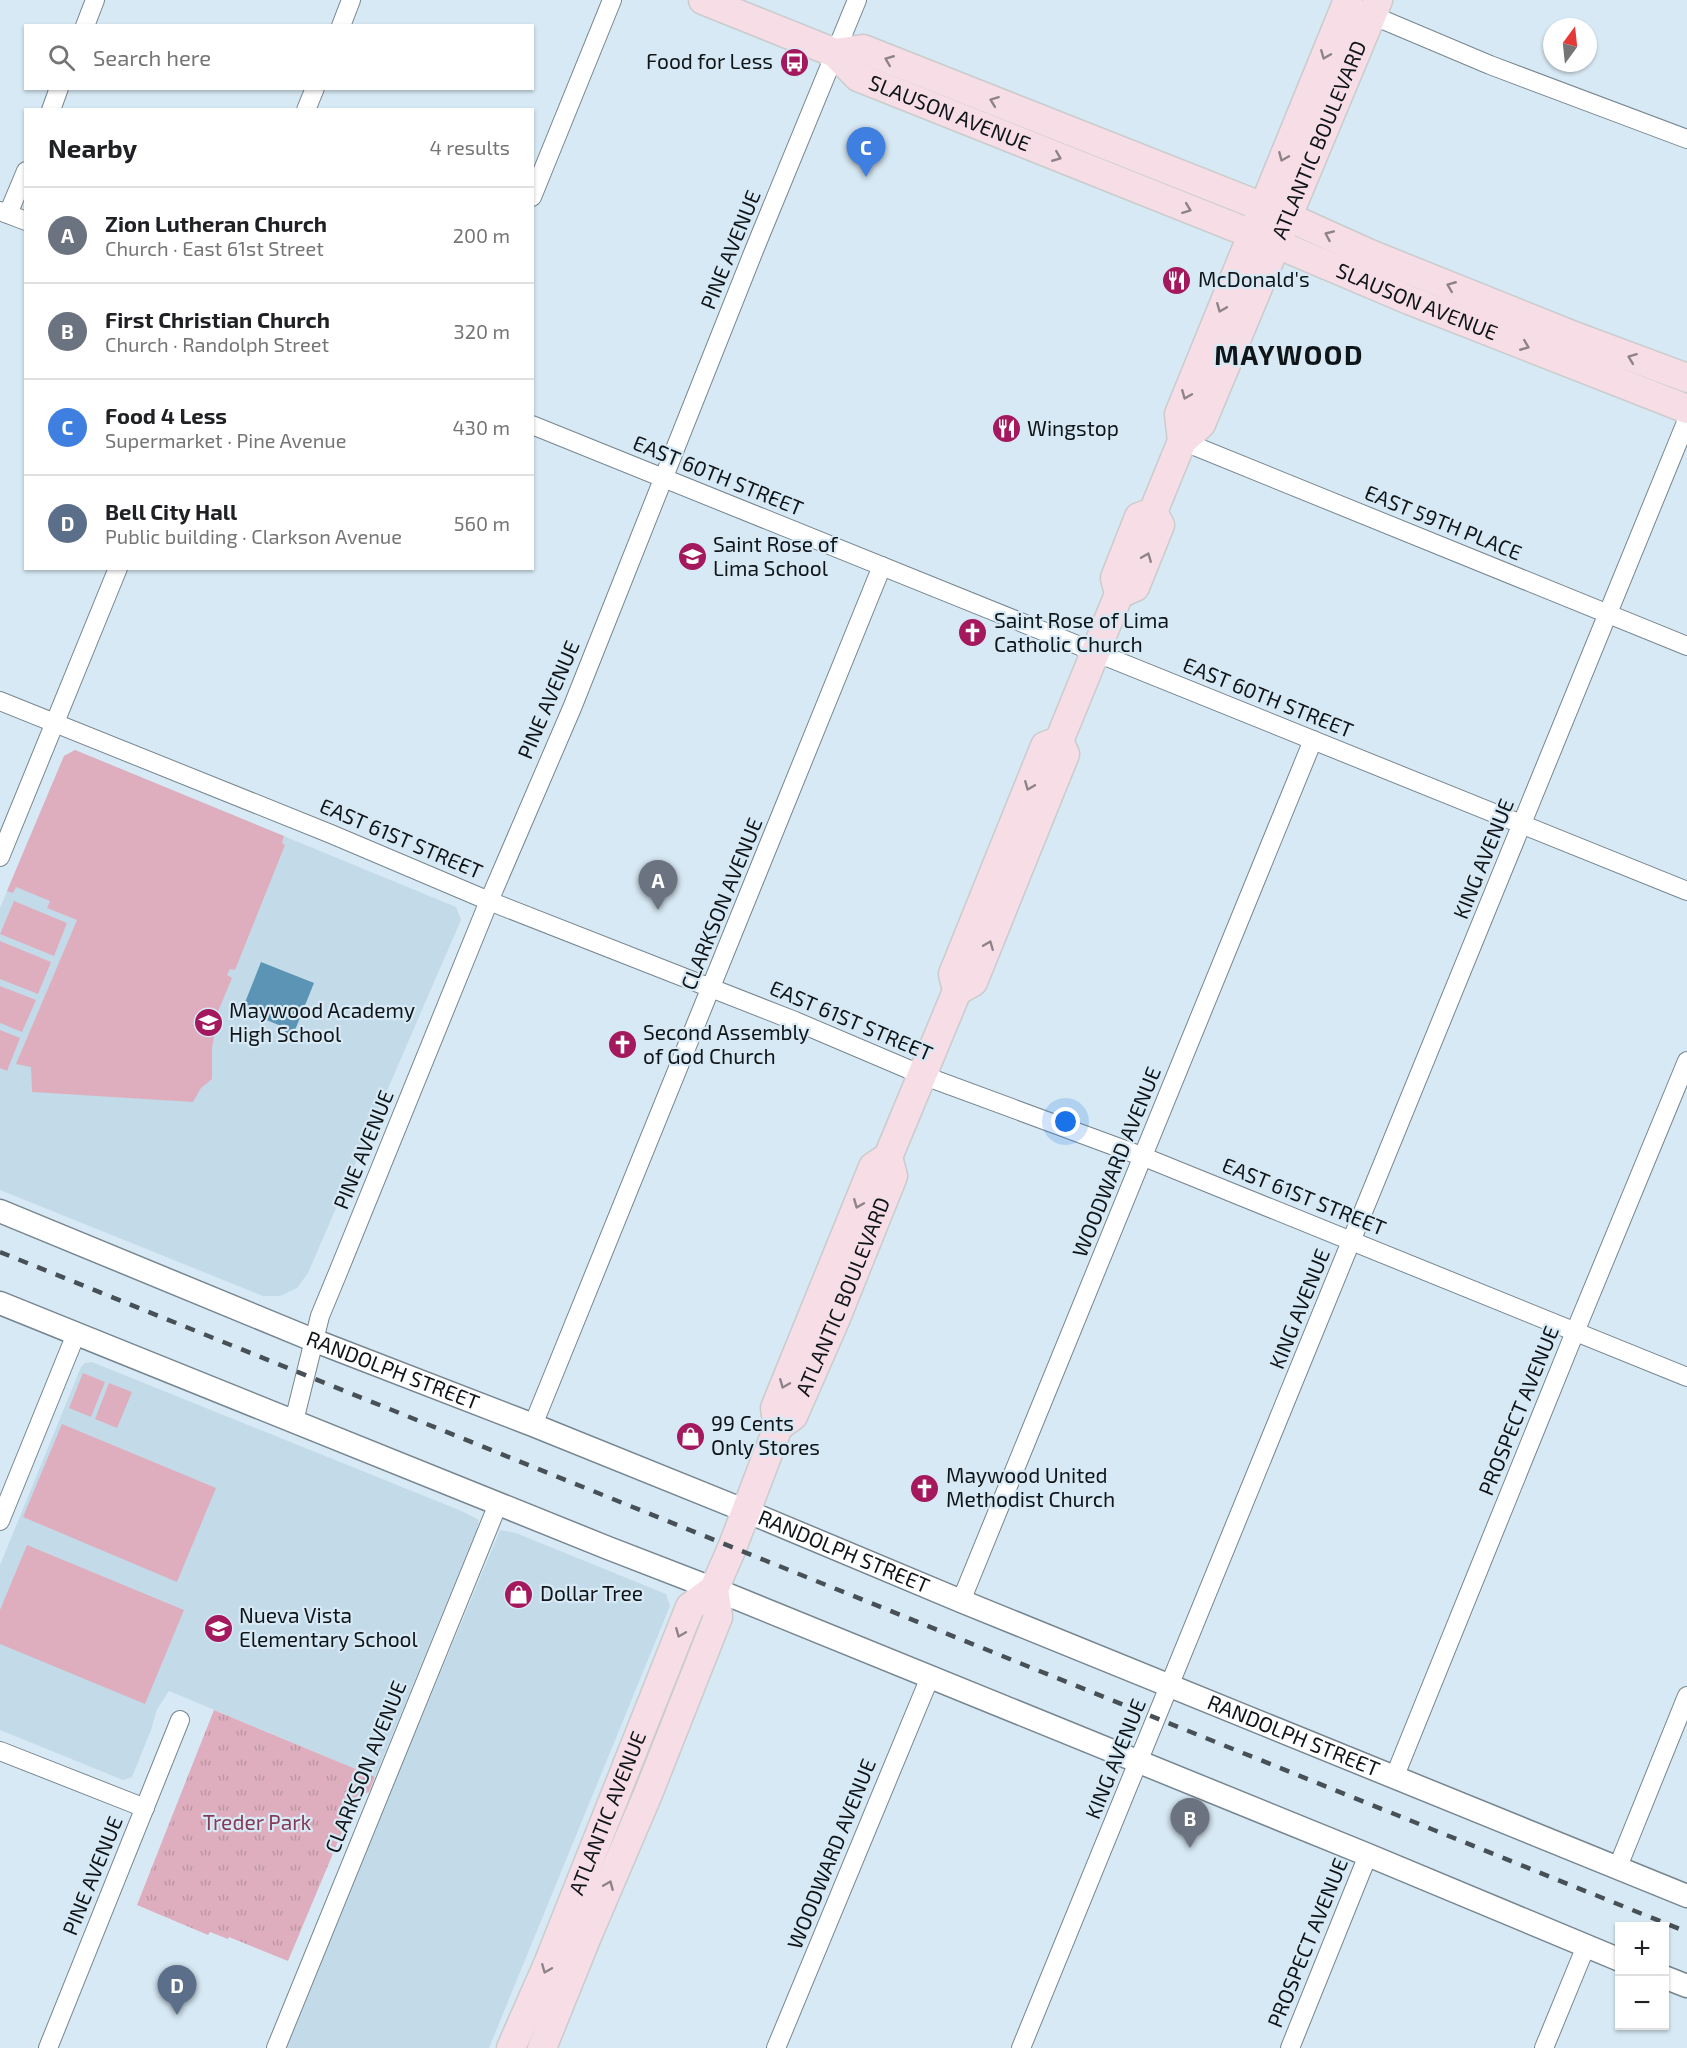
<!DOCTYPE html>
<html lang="en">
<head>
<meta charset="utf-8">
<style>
	:root { --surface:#fff; --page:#f2f2f2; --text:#202124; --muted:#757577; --line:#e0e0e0; --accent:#db2777 }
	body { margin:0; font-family:"Exo 2",sans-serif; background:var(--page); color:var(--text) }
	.controls { position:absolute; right:18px; bottom:18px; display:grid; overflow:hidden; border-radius:0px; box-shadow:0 2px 4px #0004 }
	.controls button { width:54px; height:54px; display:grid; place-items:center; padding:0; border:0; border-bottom:2px solid var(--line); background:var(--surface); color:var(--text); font:30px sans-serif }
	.compass { position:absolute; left:1543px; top:18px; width:54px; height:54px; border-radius:50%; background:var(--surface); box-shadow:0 2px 4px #0004; rotate:15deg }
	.you { position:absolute; left:1066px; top:1122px; width:21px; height:21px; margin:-15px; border:4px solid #fff; border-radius:50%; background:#1a73e8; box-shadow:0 0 0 9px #1a73e833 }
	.badge { display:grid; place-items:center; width:39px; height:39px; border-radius:50%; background:var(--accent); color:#fff; font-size:20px; font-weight:700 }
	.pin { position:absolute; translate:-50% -50px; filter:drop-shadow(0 2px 3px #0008) }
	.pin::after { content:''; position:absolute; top:32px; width:21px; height:18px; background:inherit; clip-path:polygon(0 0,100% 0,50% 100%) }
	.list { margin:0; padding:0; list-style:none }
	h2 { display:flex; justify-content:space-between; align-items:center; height:78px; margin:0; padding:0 24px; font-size:26px }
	h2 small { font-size:20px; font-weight:400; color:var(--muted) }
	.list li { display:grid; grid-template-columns:39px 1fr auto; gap:18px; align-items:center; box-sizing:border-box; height:96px; padding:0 24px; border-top:2px solid var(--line) }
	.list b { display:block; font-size:22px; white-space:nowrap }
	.list p { margin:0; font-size:20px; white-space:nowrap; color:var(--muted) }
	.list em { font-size:20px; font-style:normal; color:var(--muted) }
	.icon { flex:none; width:33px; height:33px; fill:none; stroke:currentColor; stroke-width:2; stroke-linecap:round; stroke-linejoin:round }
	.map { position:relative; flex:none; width:1687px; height:2048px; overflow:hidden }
	.search { position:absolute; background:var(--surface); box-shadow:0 2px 4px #0004; left:24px; top:24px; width:510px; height:66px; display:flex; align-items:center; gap:15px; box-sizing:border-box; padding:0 21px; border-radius:0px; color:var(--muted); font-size:22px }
	.panel { position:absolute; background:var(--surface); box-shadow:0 2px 4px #0004; left:24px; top:108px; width:510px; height:462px; border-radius:0px }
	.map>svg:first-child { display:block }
	.built { fill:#c3dbe9 }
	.park { fill:url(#park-tufts) }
	.pitch { fill:#deaebe }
	.water { fill:#5b94b4 }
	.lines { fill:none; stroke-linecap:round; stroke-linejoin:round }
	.minor-casing { stroke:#768690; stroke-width:20 }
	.tertiary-casing { stroke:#768690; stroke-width:25 }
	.primary-casing { stroke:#cacccc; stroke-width:31 }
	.minor { stroke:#fff; stroke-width:18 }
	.tertiary { stroke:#fff; stroke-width:22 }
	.primary { stroke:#f7dde6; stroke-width:28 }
	.rail { stroke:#465056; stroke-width:4.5; stroke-dasharray:10 10; stroke-linecap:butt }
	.oneway { stroke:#8f838a }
	.labels { text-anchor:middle; stroke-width:4.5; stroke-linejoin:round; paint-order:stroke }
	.poi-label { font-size:21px; fill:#0f1519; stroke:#d7e9f4; text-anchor:start }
	.street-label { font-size:21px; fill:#0f1519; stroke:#d7e9f4 }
	.park-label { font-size:21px; fill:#853b58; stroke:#d7e9f4 }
	.district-label { font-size:27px; font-weight:bold; letter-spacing:1.5px; fill:#0f1519; stroke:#d7e9f4 }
</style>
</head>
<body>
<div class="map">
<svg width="1687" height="2048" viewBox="0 0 1687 2048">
	<defs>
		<pattern id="park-tufts" width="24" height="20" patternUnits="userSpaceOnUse" patternTransform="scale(1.5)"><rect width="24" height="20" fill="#deaebe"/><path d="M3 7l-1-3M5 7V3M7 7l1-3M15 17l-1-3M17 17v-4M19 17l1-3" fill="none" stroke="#bd95a3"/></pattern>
	</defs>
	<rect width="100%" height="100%" fill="#d7e9f4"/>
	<g class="built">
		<polygon points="75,750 456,907 461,920 308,1273 297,1288 280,1296 263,1296 0,1190 0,908 64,756"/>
		<polygon points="92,1362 464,1512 479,1520 477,1529 375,1777 169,1691 157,1709 151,1730 132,1777 123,1780 0,1730 0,1565 81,1367 85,1363"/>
		<polygon points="500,1530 516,1533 666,1594 670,1606 489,2048 284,2048"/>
	</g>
	<polygon class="park" points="214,1710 375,1777 369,1792 357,1796 288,1961 229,1937 228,1939 210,1932 208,1935 137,1905"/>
	<g class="pitch">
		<polygon points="75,750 284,836 282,843 285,845 235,970 230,969 227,975 232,978 217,1014 218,1016 212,1048 212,1079 201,1088 193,1102 32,1092 31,1067 16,1064 77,920 47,908 50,901 16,887 13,893 7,891 64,756"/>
		<polygon points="14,901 67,923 54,956 0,934"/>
		<polygon points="0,941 51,962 38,994 0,979"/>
		<polygon points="0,986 36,1000 22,1032 0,1023"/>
		<polygon points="0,1030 20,1038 7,1071 0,1068"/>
		<polygon points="83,1373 105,1382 91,1417 69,1408"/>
		<polygon points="109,1383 132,1392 117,1428 95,1419"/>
		<polygon points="62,1424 216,1488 177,1582 23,1517"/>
		<polygon points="27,1545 184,1610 145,1704 0,1644 0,1610"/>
	</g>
	<polygon class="water" points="261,962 314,983 291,1040 283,1037 286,1028 242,1010"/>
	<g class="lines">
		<defs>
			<g id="minor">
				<polyline points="1362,11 1490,65 1687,139"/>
				<polyline points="85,26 95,0"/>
				<polyline points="341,26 351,0"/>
				<polyline points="51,110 59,88"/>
				<polyline points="306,110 315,88"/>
				<polyline points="532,197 612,0"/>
				<polyline points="0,211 26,221"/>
				<polyline points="8,214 26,171"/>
				<polyline points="532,425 1687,891"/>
				<polyline points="1182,441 1687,646"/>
				<polyline points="0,701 331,834 489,901 795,1021 922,1075 1144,1157 1687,1377"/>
				<polyline points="0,857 118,568"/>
				<polyline points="294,1421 320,1316 339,1270 489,901 572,708 755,248 857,0"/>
				<polyline points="533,1425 882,566"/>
				<polyline points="0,1521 76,1334"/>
				<polyline points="961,1601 1313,740"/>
				<polyline points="0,1751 145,1808"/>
				<polyline points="1394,1778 1575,1332 1687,1061"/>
				<polyline points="1617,1869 1687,1696"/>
				<polyline points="48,2048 180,1720"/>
				<polyline points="276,2048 498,1504"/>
				<polyline points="776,2048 930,1677"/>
				<polyline points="1021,2048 1687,420"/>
				<polyline points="1290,2048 1368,1855"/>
				<polyline points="1544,2048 1586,1946"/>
			</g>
			<g id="tertiary">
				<path id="s1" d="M0,1211L313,1340L533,1425L746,1511L961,1601L1687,1896"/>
				<polyline points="0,1303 608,1548 714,1589 1368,1855 1620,1960"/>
				<polyline points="1664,1977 1687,1986"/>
			</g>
			<g id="primary">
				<path id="s2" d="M703,0L835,53L858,77L1277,244L1409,300L1687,409"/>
				<polyline points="835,53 863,49 1288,217 1370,254 1569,334 1687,378"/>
				<polyline points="1182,441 1179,414 1348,0"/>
				<polyline points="1119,594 1135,587 1160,525 1153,512"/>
				<path id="s3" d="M957,991L973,982L1065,754L1059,741L1119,594L1115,578L1139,517L1153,512L1182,441L1201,424L1378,0"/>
				<path id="s4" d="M778,1427L793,1416L836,1318L893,1176L888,1157"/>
				<path id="s5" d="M511,2048L548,1964L690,1607L714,1589L732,1548L778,1427L775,1408L873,1167L888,1157L957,991L953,974L1045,746L1059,741"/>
				<polyline points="542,2048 586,1939 648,1794 718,1617 714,1589"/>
			</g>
		</defs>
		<use href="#minor" class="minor-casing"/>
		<use href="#tertiary" class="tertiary-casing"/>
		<use href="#primary" class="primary-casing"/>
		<use href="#minor" class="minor"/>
		<use href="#tertiary" class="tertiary"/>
		<use href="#primary" class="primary"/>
		<polyline class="rail" points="0,1252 1687,1932"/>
	</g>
	<defs><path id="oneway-chevron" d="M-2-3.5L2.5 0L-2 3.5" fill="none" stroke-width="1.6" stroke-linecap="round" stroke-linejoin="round" transform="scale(1.5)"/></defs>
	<g class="oneway">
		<use href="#oneway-chevron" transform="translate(1325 55) rotate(112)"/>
		<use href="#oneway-chevron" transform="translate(889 60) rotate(-158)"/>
		<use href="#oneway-chevron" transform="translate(994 101) rotate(-159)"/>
		<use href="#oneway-chevron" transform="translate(1057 157) rotate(22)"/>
		<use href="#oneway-chevron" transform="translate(1283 157) rotate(113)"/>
		<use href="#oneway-chevron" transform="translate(1187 209) rotate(21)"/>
		<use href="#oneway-chevron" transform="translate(1329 235) rotate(-156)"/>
		<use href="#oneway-chevron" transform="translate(1451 286) rotate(-158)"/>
		<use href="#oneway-chevron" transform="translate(1221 308) rotate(112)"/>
		<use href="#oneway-chevron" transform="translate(1525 346) rotate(22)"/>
		<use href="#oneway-chevron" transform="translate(1632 358) rotate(-159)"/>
		<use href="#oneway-chevron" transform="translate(1186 395) rotate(112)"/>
		<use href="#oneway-chevron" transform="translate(1147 557) rotate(-68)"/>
		<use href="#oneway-chevron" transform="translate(1029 786) rotate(112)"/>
		<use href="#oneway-chevron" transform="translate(989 945) rotate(-68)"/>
		<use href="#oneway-chevron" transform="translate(858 1204) rotate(112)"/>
		<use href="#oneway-chevron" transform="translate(784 1384) rotate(112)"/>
		<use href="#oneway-chevron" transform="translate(680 1633) rotate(112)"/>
		<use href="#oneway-chevron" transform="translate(609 1885) rotate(-67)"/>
		<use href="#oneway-chevron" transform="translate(546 1969) rotate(112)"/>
	</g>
	<defs>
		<symbol id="bus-disc" viewBox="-11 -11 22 22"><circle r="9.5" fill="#a4185e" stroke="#d7e9f4"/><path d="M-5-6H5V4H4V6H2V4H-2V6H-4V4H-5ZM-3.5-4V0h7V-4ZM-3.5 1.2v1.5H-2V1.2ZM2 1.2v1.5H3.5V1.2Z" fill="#fff"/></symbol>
		<symbol id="restaurant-disc" viewBox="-11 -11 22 22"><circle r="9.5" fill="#a4185e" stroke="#d7e9f4"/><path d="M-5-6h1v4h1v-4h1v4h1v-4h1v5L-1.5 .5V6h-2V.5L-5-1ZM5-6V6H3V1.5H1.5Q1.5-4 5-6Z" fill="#fff"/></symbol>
		<symbol id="school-disc" viewBox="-11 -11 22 22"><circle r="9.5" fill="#a4185e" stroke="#d7e9f4"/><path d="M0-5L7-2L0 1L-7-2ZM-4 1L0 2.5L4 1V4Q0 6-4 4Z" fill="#fff"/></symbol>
		<symbol id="church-disc" viewBox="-11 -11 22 22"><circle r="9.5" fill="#a4185e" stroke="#d7e9f4"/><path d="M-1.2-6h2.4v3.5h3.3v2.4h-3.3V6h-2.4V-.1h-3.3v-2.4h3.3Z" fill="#fff"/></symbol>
		<symbol id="shop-disc" viewBox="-11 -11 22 22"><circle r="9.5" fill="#a4185e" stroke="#d7e9f4"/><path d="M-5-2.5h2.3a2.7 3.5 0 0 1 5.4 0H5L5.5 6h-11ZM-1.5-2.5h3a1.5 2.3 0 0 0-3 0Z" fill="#fff"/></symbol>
	</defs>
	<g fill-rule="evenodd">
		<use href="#bus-disc" x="778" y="46" width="33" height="33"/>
		<use href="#restaurant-disc" x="1160" y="264" width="33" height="33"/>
		<use href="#restaurant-disc" x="990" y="412" width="33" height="33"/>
		<use href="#school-disc" x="676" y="540" width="33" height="33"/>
		<use href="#church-disc" x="956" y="616" width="33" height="33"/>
		<use href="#school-disc" x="192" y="1006" width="33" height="33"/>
		<use href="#church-disc" x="606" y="1028" width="33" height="33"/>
		<use href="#shop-disc" x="674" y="1420" width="33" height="33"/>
		<use href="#church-disc" x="908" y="1472" width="33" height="33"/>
		<use href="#shop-disc" x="502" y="1578" width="33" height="33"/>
		<use href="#school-disc" x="202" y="1612" width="33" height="33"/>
	</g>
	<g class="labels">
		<g class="poi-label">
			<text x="773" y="69" text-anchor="end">Food for Less</text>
			<text x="1198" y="287">McDonald's</text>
			<text x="1027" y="436">Wingstop</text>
			<text x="713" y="552">Saint Rose of<tspan x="713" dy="24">Lima School</tspan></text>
			<text x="994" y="628">Saint Rose of Lima<tspan x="994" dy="24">Catholic Church</tspan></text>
			<text x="229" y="1018">Maywood Academy<tspan x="229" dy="24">High School</tspan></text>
			<text x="643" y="1040">Second Assembly<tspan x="643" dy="24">of God Church</tspan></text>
			<text x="711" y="1431">99 Cents<tspan x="711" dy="24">Only Stores</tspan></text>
			<text x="946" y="1483">Maywood United<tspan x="946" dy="24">Methodist Church</tspan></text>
			<text x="540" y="1601">Dollar Tree</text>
			<text x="239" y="1623">Nueva Vista<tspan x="239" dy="24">Elementary School</tspan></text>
		</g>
		<g class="street-label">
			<text dy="7" stroke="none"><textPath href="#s2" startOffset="274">SLAUSON AVENUE</textPath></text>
			<text dy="7" stroke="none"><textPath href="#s3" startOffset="944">ATLANTIC BOULEVARD</textPath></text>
			<text transform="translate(731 250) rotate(-68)" y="7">PINE AVENUE</text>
			<text dy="7" stroke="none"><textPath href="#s2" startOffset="778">SLAUSON AVENUE</textPath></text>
			<text transform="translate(718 476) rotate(22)" y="7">EAST 60TH STREET</text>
			<text transform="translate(1443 523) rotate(22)" y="7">EAST 59TH PLACE</text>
			<text transform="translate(1268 698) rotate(22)" y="7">EAST 60TH STREET</text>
			<text transform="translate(549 700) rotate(-67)" y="7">PINE AVENUE</text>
			<text transform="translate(401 839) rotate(23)" y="7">EAST 61ST STREET</text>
			<text transform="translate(1484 859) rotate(-68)" y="7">KING AVENUE</text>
			<text transform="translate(722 904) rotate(-68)" y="7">CLARKSON AVENUE</text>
			<text transform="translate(851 1021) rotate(23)" y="7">EAST 61ST STREET</text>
			<text transform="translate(364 1150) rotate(-68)" y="7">PINE AVENUE</text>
			<text transform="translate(1117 1162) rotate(-68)" y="7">WOODWARD AVENUE</text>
			<text transform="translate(1304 1197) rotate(22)" y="7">EAST 61ST STREET</text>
			<text dy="7" stroke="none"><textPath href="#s4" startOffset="148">ATLANTIC BOULEVARD</textPath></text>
			<text transform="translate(1300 1309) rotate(-68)" y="7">KING AVENUE</text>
			<text dy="7" stroke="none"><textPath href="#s1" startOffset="424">RANDOLPH STREET</textPath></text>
			<text transform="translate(1519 1411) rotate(-68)" y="7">PROSPECT AVENUE</text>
			<text dy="7" stroke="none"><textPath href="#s1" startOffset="910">RANDOLPH STREET</textPath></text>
			<text dy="7" stroke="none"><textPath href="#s1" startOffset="1396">RANDOLPH STREET</textPath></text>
			<text transform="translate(1116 1759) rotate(-68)" y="7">KING AVENUE</text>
			<text transform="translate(366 1767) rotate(-68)" y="7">CLARKSON AVENUE</text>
			<text dy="7" stroke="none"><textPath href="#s5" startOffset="254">ATLANTIC AVENUE</textPath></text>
			<text transform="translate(832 1854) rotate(-68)" y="7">WOODWARD AVENUE</text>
			<text transform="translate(93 1876) rotate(-68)" y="7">PINE AVENUE</text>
			<text transform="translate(1308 1943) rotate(-68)" y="7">PROSPECT AVENUE</text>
		</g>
		<g class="park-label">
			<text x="257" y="1830">Treder Park</text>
		</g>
		<g class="district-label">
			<text x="1289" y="365">MAYWOOD</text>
		</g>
	</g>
</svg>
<div class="controls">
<button>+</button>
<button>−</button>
</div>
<svg class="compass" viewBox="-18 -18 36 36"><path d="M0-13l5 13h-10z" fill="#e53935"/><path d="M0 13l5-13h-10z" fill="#757577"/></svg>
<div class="you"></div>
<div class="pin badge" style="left:658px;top:910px;background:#6b7280">A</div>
<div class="pin badge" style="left:1190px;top:1848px;background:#6b7280">B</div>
<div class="pin badge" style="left:866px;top:177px;background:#3f7fe0">C</div>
<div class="pin badge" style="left:177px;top:2015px;background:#5c6f8a">D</div>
<div class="search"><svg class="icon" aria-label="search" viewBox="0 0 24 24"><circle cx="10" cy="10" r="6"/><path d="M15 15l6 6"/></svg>Search here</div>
<section class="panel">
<h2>Nearby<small>4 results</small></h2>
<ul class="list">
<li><span class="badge" style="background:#6b7280">A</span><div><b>Zion Lutheran Church</b><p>Church · East 61st Street</p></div><em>200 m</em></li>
<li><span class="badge" style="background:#6b7280">B</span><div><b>First Christian Church</b><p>Church · Randolph Street</p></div><em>320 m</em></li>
<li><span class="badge" style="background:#3f7fe0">C</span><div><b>Food 4 Less</b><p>Supermarket · Pine Avenue</p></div><em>430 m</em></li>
<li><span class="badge" style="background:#5c6f8a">D</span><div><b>Bell City Hall</b><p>Public building · Clarkson Avenue</p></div><em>560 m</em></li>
</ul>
</section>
</div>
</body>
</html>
